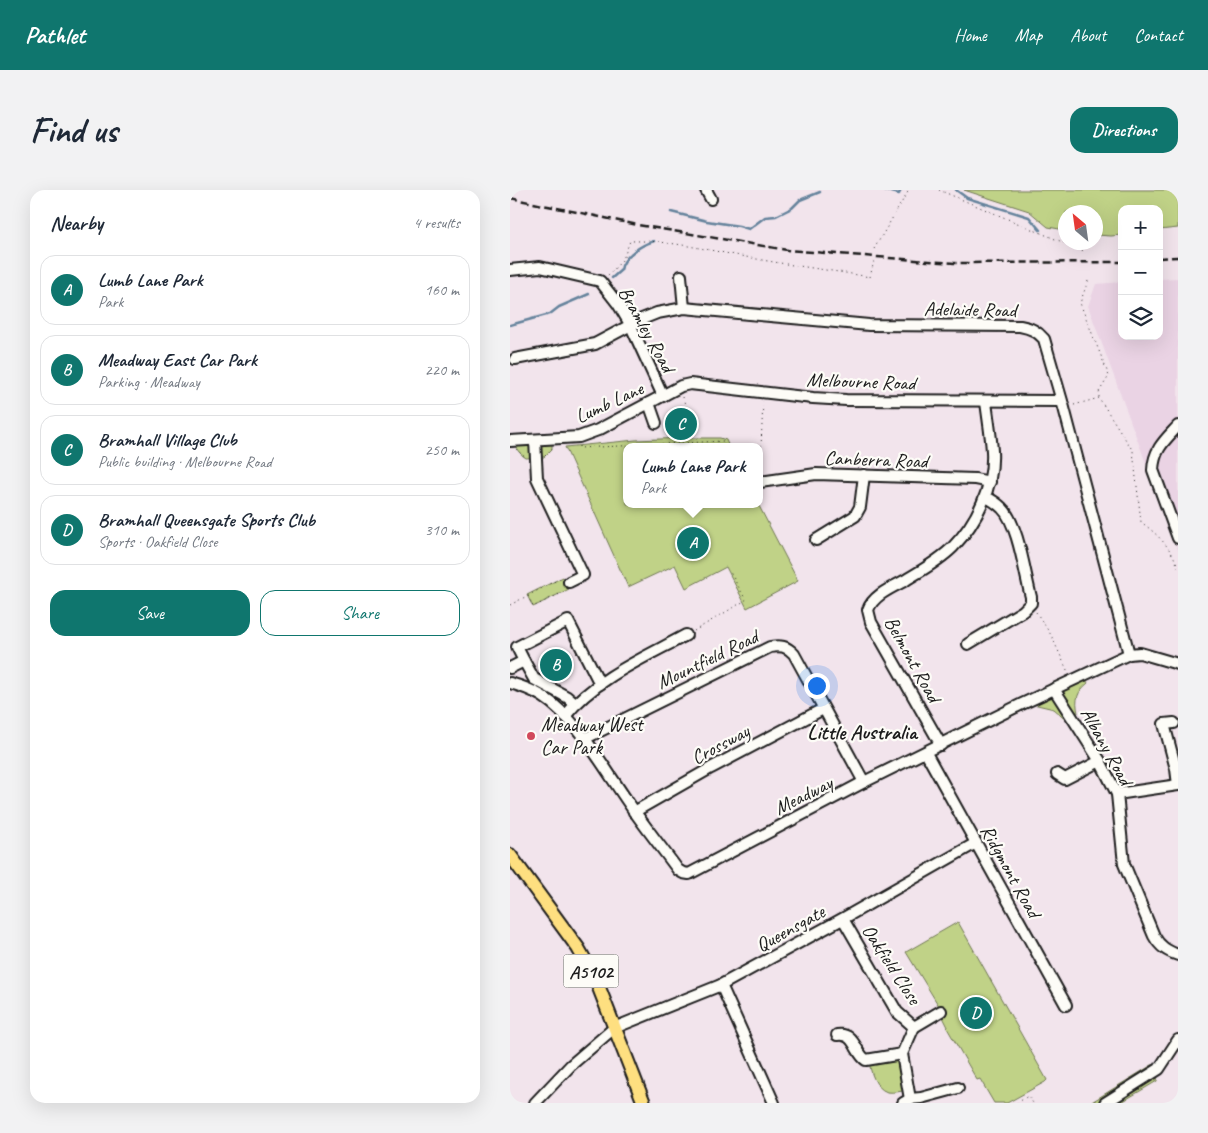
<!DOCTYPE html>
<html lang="en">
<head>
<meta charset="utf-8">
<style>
	:root { --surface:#fff; --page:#f2f2f3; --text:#1f2937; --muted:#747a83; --line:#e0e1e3; --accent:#0f766e }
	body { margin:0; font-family:Caveat,sans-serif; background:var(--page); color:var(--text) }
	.controls { position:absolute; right:15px; top:15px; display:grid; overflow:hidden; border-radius:10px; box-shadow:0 5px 20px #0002 }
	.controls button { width:45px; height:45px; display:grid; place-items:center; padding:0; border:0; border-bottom:1px solid var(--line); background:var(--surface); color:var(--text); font:25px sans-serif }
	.compass { position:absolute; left:548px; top:15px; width:45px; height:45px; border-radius:50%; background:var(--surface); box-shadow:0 5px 20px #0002; rotate:331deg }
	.you { position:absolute; left:306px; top:495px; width:18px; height:18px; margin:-12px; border:4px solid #fff; border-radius:50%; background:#1a73e8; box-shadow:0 0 0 8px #1a73e833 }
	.badge { display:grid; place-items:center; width:32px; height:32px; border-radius:50%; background:var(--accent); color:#fff; font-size:16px; font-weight:700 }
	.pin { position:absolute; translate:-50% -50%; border:2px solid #fff; box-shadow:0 1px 5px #0006 }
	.popup { position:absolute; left:113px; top:253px; width:140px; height:65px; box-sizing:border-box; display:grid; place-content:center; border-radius:10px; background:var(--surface); filter:drop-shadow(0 1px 4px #0005); font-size:16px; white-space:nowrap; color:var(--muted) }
	.popup b { font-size:19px; color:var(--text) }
	.popup::after { content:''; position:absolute; left:50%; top:100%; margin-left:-10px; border:10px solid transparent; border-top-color:var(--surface) }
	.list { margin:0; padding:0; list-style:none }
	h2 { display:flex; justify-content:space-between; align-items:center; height:65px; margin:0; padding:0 20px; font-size:21px }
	h2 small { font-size:16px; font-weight:400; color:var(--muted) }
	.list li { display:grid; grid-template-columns:32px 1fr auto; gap:15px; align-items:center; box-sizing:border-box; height:70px; margin:0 10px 10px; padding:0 10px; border:1px solid var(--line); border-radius:15px }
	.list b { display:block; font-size:19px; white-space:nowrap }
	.list p { margin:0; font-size:16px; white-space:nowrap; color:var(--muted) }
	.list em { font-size:16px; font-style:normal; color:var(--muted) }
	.actions { display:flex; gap:10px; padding:15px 20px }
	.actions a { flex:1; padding:11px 0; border:1px solid var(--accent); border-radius:15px; text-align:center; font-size:18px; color:var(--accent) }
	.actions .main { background:var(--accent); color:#fff }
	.icon { flex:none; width:28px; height:28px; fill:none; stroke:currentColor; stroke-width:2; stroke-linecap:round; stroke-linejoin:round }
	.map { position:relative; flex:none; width:668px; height:913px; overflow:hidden; border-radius:15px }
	header { display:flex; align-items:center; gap:30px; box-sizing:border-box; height:70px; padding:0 25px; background:var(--accent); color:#fff }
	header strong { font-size:24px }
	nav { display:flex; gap:28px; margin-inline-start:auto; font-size:18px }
	.intro { display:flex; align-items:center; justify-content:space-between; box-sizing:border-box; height:120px; padding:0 30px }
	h1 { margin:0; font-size:35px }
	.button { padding:12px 22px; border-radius:15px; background:var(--accent); color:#fff; font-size:18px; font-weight:700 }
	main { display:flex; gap:30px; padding:0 30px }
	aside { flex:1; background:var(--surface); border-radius:15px; box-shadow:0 5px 20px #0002 }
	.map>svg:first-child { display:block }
	.built { fill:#ead3e4 }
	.green { fill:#c0d287; stroke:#6e7752 }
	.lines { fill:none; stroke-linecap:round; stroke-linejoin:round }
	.stream { stroke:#65839c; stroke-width:2.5 }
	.minor-casing { stroke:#1c1c1c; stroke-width:14 }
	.major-casing { stroke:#1c1c1c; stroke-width:16 }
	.path { stroke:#1c1c1c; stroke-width:1; stroke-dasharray:1 4; stroke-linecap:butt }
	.minor { stroke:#fdfcf7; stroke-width:10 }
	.major { stroke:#fedf80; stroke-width:12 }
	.rail { stroke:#1c1c1c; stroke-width:2.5; stroke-dasharray:8 4; stroke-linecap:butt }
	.poi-dot { fill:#d1495b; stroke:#fdfcf7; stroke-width:2 }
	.labels { text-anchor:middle; stroke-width:4.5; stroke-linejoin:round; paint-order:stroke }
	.shield { fill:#fdfcf7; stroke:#605f5e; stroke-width:1 }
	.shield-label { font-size:19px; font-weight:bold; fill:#1c1c1c }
	.street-label { font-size:20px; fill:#1c1c1c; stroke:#fdfcf7 }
	.poi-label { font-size:20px; fill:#1c1c1c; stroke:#fdfcf7; text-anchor:start }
	.neighbourhood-label { font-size:21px; font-weight:bold; fill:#1c1c1c; stroke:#fdfcf7 }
</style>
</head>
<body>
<header>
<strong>Pathlet</strong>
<nav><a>Home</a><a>Map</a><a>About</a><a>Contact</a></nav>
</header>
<div class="intro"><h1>Find us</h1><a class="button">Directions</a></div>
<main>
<aside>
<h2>Nearby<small>4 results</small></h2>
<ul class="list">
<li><span class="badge">A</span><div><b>Lumb Lane Park</b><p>Park</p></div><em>160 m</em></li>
<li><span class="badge">B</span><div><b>Meadway East Car Park</b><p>Parking · Meadway</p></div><em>220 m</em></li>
<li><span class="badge">C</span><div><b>Bramhall Village Club</b><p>Public building · Melbourne Road</p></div><em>250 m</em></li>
<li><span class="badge">D</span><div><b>Bramhall Queensgate Sports Club</b><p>Sports · Oakfield Close</p></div><em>310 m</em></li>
</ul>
<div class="actions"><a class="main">Save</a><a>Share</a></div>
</aside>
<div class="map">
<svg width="668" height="913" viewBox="0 0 668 913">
	<rect width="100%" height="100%" fill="#f2e4ec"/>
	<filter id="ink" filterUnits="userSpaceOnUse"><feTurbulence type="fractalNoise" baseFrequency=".02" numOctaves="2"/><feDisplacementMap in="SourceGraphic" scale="10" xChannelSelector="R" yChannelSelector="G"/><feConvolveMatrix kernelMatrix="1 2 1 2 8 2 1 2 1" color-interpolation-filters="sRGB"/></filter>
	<g filter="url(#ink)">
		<polygon class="built" points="668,88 668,360 578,116 586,94 612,92 612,146 649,146 649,89"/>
		<g class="green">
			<polygon points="454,0 668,0 668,38 649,40 649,19 612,19 612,45 601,46 586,45 586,22 556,22 555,40 538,37 519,21"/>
			<polygon points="174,248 210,248 216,250 219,257 117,257 117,314 248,314 288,391 237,418 216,377 176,398 165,375 118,397 55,257 126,250"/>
			<path d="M42,249V259L34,267L16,268C9,263 6,260 5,251Z"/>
			<polygon points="53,387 59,399 23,417 17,405"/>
			<path d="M573,485L578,493C567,502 565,509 568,523L557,530L544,519L523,514L521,510Z"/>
			<polygon points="448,732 537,890 535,892 497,913 484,913 470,889 467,890 437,838 438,837 433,827 435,826 396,762"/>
			<path d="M392,864L398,900C392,901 384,903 377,902C365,898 360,881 359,870Z"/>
			<polygon points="653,873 649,879 647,891 610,913 580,913 642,875"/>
		</g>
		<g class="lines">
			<g class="stream">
				<polyline points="375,0 389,4 391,0"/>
				<polyline points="446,0 457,8 519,27 530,40"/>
				<polyline points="161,22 197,31 229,36 239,39 255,27 266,26 282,18 290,10 310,2"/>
				<path d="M102,88L111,80C113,66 131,55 144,51"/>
				<polyline points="0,135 40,124 49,117 79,104"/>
			</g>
			<defs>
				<g id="minor">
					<polyline points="196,0 201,9"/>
					<polyline points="0,80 30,77 90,91 108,114 120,134 153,206"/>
					<polyline points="171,86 174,118"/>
					<path d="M5,169L85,154L132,129L147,123L174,118L359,135L510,136C521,138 527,141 534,149L554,218L619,464"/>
					<polyline points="139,213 146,233"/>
					<path d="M668,236C655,250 644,259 643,280L668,348"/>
					<polyline points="25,250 27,288 73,385 59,392"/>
					<polyline points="0,251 69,247 88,240 171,196 180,194 303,208 336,210 551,211"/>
					<polyline points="250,292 306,284 465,289 480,292"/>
					<polyline points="306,350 345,326 350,317 354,285"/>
					<path d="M458,454L513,421L521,413V407C515,385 508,333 492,318C487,313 482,310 476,307"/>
					<polyline points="14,471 7,457 58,431 90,494"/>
					<polyline points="0,478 14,471 24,489 57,507 65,514"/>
					<path d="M0,493C11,496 22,500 32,506C67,528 96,581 120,615C135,637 152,658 168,680L173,683L179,684L354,592L512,514L619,464L630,463L668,474"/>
					<path d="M544,499L590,571L607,604L614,674L644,746C650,757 657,761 668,765"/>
					<path d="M55,526C86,488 134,468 176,445"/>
					<polyline points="664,533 654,534 666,579 668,595"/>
					<path d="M74,549L260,457C270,455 277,456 284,464L354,592"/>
					<path d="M431,555L361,432L358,420C363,405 383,397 396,390C412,380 429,371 443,357C467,332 484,297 482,261C481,245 478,228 476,212"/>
					<polyline points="416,563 556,815"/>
					<polyline points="547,584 555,589 590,571"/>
					<polyline points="607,604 668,595"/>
					<polyline points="124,622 201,578 313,519"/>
					<polyline points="333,729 387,822 404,837 431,821"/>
					<polyline points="211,795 264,913"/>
					<path d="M327,845C345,842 345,863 356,870L392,864"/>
					<polyline points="400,909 392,864 404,837"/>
					<polyline points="25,913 61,875 104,838 211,795 334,728 466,653"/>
					<polyline points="393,913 400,909 411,908 448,898"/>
					<polyline points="595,913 649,879 668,850"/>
				</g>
				<polyline id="major" points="0,665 68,758 86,790 134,913"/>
			</defs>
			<use href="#minor" class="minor-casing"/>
			<use href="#major" class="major-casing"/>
			<g class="path">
				<polyline points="429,0 576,62"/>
				<polyline points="364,59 399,0"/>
				<path d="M98,86L113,69L120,51C160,50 197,60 236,67C277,75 319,80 360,87L364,71"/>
				<path d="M578,91L570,113L599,186L589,202V208L623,261L631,332C646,343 662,358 668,377"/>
				<polyline points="173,207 177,223"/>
				<polyline points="564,215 589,208"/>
				<polyline points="69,256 69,258 213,251 215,257"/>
				<polyline points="6,259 16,268"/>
				<polyline points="35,266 42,258"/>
				<polyline points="250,281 253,211"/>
				<polyline points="18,406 23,417 56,401"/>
				<polyline points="0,415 51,388"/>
				<polyline points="526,422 541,445 558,482"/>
				<polyline points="184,441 236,410 220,382"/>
				<polyline points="507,913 518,906 523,913"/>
				<polyline points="580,913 586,910"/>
			</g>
			<use href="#minor" class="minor"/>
			<use href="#major" class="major"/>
			<g class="rail">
				<polyline points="0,8 128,35 277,60 444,73 612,72"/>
				<polyline points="649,68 668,67"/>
			</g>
		</g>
	</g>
	<circle class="poi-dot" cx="21" cy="546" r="5"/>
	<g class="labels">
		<rect class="shield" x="53.5" y="764.5" width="55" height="33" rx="4"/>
		<g class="shield-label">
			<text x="81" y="788">A5102</text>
		</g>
		<g class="street-label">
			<text transform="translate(460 119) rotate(1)" y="7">Adelaide Road</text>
			<text transform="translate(137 139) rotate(61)" y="7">Bramley Road</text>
			<text transform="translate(351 191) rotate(2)" y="7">Melbourne Road</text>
			<text transform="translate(99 212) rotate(-25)" y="7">Lumb Lane</text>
			<text transform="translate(366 269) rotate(2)" y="7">Canberra Road</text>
			<text transform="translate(197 469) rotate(-26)" y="7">Mountfield Road</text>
			<text transform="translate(403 469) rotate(61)" y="7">Belmont Road</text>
			<text transform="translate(210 554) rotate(-28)" y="7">Crossway</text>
			<text transform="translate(597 556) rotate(61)" y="7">Albany Road</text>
			<text transform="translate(293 605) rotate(-27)" y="7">Meadway</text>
			<text transform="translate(501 681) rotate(61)" y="7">Ridgmont Road</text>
			<text transform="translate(280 738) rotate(-29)" y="7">Queensgate</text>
			<text transform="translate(382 774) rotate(57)" y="7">Oakfield Close</text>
		</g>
		<g class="poi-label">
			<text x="31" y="541">Meadway West<tspan x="31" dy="23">Car Park</tspan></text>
		</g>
		<g class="neighbourhood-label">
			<text x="352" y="549">Little Australia</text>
		</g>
	</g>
</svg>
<div class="controls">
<button>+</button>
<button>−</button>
<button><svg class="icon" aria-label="layers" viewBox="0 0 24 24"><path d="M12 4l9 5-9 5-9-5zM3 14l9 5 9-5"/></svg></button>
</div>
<svg class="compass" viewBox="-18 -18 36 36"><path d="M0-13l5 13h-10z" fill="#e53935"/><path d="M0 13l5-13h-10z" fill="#747a83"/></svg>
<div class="you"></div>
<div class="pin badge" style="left:183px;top:353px">A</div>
<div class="popup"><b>Lumb Lane Park</b>Park</div>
<div class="pin badge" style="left:46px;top:475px">B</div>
<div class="pin badge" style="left:171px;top:234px">C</div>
<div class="pin badge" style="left:466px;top:823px">D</div>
</div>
</main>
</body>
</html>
